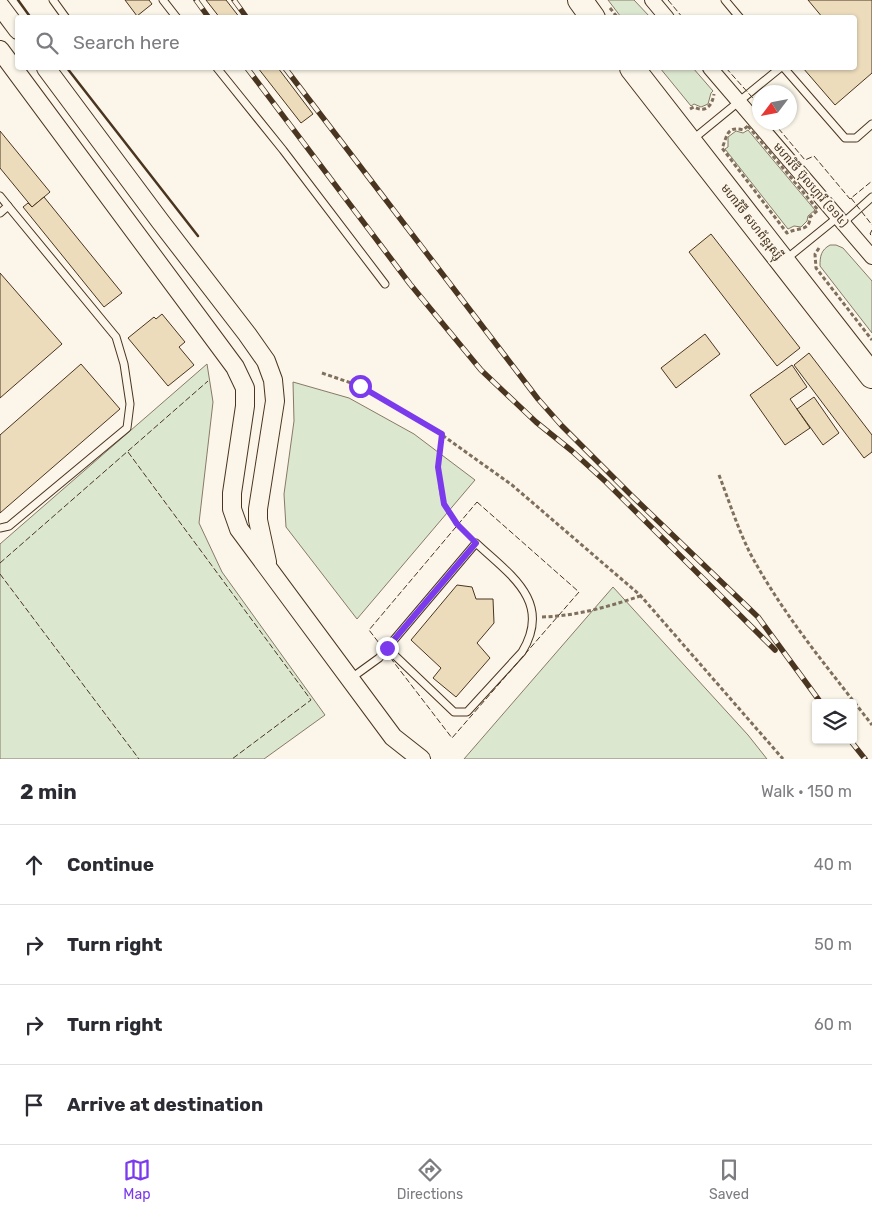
<!DOCTYPE html>
<html lang="en">
<head>
<meta charset="utf-8">
<style>
	:root { --surface:#fff; --page:#f2f2f3; --text:#2b2b33; --muted:#7c7c81; --line:#e1e1e2; --accent:#7c3aed }
	body { margin:0; font-family:Rubik,"Noto Sans Khmer",sans-serif; background:var(--page); color:var(--text) }
	.controls { position:absolute; right:15px; bottom:15px; display:grid; overflow:hidden; border-radius:5px; box-shadow:0 1px 4px #0004 }
	.controls button { width:45px; height:45px; display:grid; place-items:center; padding:0; border:0; border-bottom:1px solid var(--line); background:var(--surface); color:var(--text); font:25px sans-serif }
	.compass { position:absolute; left:752px; top:85px; width:45px; height:45px; border-radius:50%; background:var(--surface); box-shadow:0 1px 4px #0004; rotate:238deg }
	.stop { position:absolute; width:15px; height:15px; margin:-11px; border:4px solid #7c3aed; border-radius:50%; background:#fff }
	.stop.end { background:#7c3aed; border-color:#fff; box-shadow:0 1px 5px #0008 }
	.list { margin:0; padding:0; list-style:none }
	h2 { display:flex; justify-content:space-between; align-items:center; height:65px; margin:0; padding:0 20px; font-size:21px }
	h2 small { font-size:16px; font-weight:400; color:var(--muted) }
	.list li { display:grid; grid-template-columns:32px 1fr auto; gap:15px; align-items:center; box-sizing:border-box; height:80px; padding:0 20px; border-top:1px solid var(--line) }
	.list b { display:block; font-size:19px; white-space:nowrap }
	.list em { font-size:16px; font-style:normal; color:var(--muted) }
	.icon { flex:none; width:28px; height:28px; fill:none; stroke:currentColor; stroke-width:2; stroke-linecap:round; stroke-linejoin:round }
	.map { position:relative; flex:none; width:872px; height:759px; overflow:hidden }
	.search { position:absolute; background:var(--surface); box-shadow:0 1px 4px #0004; left:15px; right:15px; top:15px; height:55px; display:flex; align-items:center; gap:12px; box-sizing:border-box; padding:0 18px; border-radius:5px; color:var(--muted); font-size:19px }
	.sheet { height:385px; background:var(--surface) }
	nav { display:flex; justify-content:space-around; align-items:center; box-sizing:border-box; height:70px; border-top:1px solid var(--line); background:var(--surface); font-size:14px; color:var(--muted) }
	nav a { display:grid; justify-items:center; gap:2px }
	nav .on { color:var(--accent) }
	.map>svg:first-child { display:block }
	.green { fill:#dce7d0; stroke:#887966 }
	.building { fill:#ecdcbc; stroke:#4a3520 }
	.lines { fill:none; stroke-linecap:round; stroke-linejoin:round }
	.service-casing { stroke:#4a3520; stroke-width:9 }
	.minor-casing { stroke:#4a3520; stroke-width:16 }
	.tertiary-casing { stroke:#4a3520; stroke-width:20 }
	.trunk-casing { stroke:#4a3520; stroke-width:26 }
	.path { stroke:#7f6f5c; stroke-width:3; stroke-dasharray:4 2.5; stroke-linecap:butt }
	.service { stroke:#fbf6e9; stroke-width:7 }
	.minor { stroke:#fbf6e9; stroke-width:14 }
	.tertiary { stroke:#fbf6e9; stroke-width:18 }
	.trunk { stroke:#fbf6e9; stroke-width:24 }
	.rail-casing { stroke:#4a3520; stroke-width:5.5 }
	.rail { stroke:#fbf6e9; stroke-width:4; stroke-dasharray:11; stroke-linecap:butt }
	.fence { stroke:#4a3520; stroke-width:1; stroke-dasharray:6 2.5; stroke-linecap:butt }
	.wall { stroke:#4a3520; stroke-width:2.5 }
	.route { stroke:#7c3aed; stroke-width:6 }
	.labels { text-anchor:middle; stroke-width:4; stroke-linejoin:round; paint-order:stroke }
	.street-label { font-size:12px; fill:#4a3520; stroke:#fbf6e9 }
</style>
</head>
<body>
<div class="map">
<svg width="872" height="759" viewBox="0 0 872 759">
	<rect width="100%" height="100%" fill="#fbf6e9"/>
	<g class="green">
		<polygon points="608,0 634,0 650,17 621,17"/>
		<polygon points="660,68 693,68 713,91 711,93 708,104 701,107 694,104 691,106"/>
		<polygon points="748,130 815,210 808,216 807,221 801,227 794,226 788,229 725,149 728,147 728,137 736,131 743,133"/>
		<path d="M830,245H836L843,248L872,281V333L820,266C820,256 821,250 830,245Z"/>
		<polygon points="207,364 213,402 199,523 222,572 325,715 264,759 0,759 0,544"/>
		<polygon points="293,382 349,398 414,434 475,480 357,619 286,527 284,494 294,421"/>
		<polygon points="613,587 748,735 767,759 464,759"/>
	</g>
	<g class="building">
		<polygon points="125,0 149,0 152,4 137,16"/>
		<polygon points="206,0 226,0 240,18 220,18"/>
		<polygon points="808,0 872,0 872,73 835,105 803,68 854,68 854,18 823,18"/>
		<polygon points="258,68 278,68 313,114 301,123"/>
		<polygon points="0,131 50,192 32,207 0,168"/>
		<polygon points="44,197 122,293 104,307 23,207 28,203 32,207"/>
		<polygon points="711,234 800,348 777,366 689,252"/>
		<polygon points="0,273 62,344 0,398"/>
		<polygon points="162,314 185,342 179,347 194,365 168,386 128,338 154,317 156,319"/>
		<polygon points="705,334 720,354 676,388 661,368"/>
		<polygon points="809,353 872,435 872,452 864,458 794,365"/>
		<polygon points="81,364 120,409 0,513 0,435"/>
		<polygon points="792,365 807,387 790,399 810,428 785,445 750,395"/>
		<polygon points="814,397 839,433 823,445 797,409"/>
		<polygon points="457,585 472,587 476,599 493,599 494,623 477,643 490,658 456,697 433,678 441,668 411,640"/>
	</g>
	<g class="lines">
		<defs>
			<g id="service">
				<polyline points="53,0 66,18"/>
				<polyline points="163,0 177,18"/>
				<polyline points="725,0 740,18"/>
				<polyline points="217,68 283,150 385,284"/>
				<polyline points="784,68 845,138 856,138 872,124"/>
				<polyline points="692,140 780,68"/>
				<polyline points="0,196 8,206"/>
				<polyline points="0,213 8,206 116,337 124,364 130,404 127,428 9,526 0,528"/>
				<polyline points="843,223 872,197"/>
				<polyline points="785,260 838,217"/>
				<path d="M350,679L379,658L387,648L454,712H467L522,652C553,601 509,574 476,543L387,648"/>
			</g>
			<g id="minor">
				<polyline points="652,0 667,18"/>
				<polyline points="710,68 872,257"/>
			</g>
			<g id="tertiary">
				<polyline points="0,6 18,30"/>
				<polyline points="0,50 235,367 245,388 245,406 232,493 232,509 239,529 393,737 421,759"/>
				<polyline points="46,68 160,221 247,334 266,361 273,380 275,401 258,509 258,520 267,562"/>
			</g>
			<g id="trunk">
				<polyline points="580,0 593,18"/>
				<polyline points="632,68 872,376"/>
			</g>
		</defs>
		<use href="#service" class="service-casing"/>
		<use href="#minor" class="minor-casing"/>
		<use href="#tertiary" class="tertiary-casing"/>
		<use href="#trunk" class="trunk-casing"/>
		<g class="path">
			<polyline points="610,8 618,18"/>
			<path d="M690,109L694,107C706,113 712,106 714,94"/>
			<path d="M748,126L818,210L810,217C810,232 797,227 787,233L722,148C727,138 726,125 743,130Z"/>
			<polyline points="819,248 815,254 816,268 872,340"/>
			<polyline points="322,373 360,386 442,435 512,485 640,595 783,759"/>
			<path d="M442,435C439,457 437,480 443,502C447,515 460,527 469,537"/>
			<path d="M719,475C729,501 738,529 750,553C783,615 829,669 872,725"/>
			<path d="M542,617C576,616 608,607 640,596"/>
		</g>
		<use href="#service" class="service"/>
		<use href="#minor" class="minor"/>
		<use href="#tertiary" class="tertiary"/>
		<use href="#trunk" class="trunk"/>
		<defs>
			<g id="rail">
				<polyline points="196,0 209,18"/>
				<polyline points="234,0 247,18"/>
				<polyline points="247,68 410,284 481,370 536,422 572,451 606,482 775,650"/>
				<polyline points="285,68 538,399 562,426 631,495 758,617 821,703"/>
				<polyline points="850,740 865,759"/>
			</g>
		</defs>
		<use href="#rail" class="rail-casing"/>
		<use href="#rail" class="rail"/>
		<g class="fence">
			<polyline points="668,0 683,18"/>
			<polyline points="726,68 760,106"/>
			<polyline points="773,122 805,160 814,156 850,199 872,181"/>
			<polyline points="851,198 872,225"/>
			<polyline points="872,230 870,234 872,236"/>
			<polyline points="128,452 311,700 232,759"/>
			<polygon points="477,502 579,592 452,738 369,630"/>
			<polyline points="0,563 208,381"/>
			<polyline points="0,574 139,759"/>
		</g>
		<g class="wall">
			<polyline points="18,0 31,18"/>
			<polyline points="67,68 198,236"/>
		</g>
	</g>
	<g class="lines">
		<polyline class="route" points="360,386 442,434 438,467 444,504 457,524 476,543 387,648"/>
	</g>
	<g class="labels">
		<g class="street-label">
			<text transform="translate(811 185) rotate(49)" y="4">មហាវិថី ប៊ុលហ្គារី (១១៤)</text>
			<text transform="translate(752 222) rotate(52)" y="4">មហាវិថី សហព័ន្ធរុស្ស៊ី</text>
		</g>
	</g>
</svg>
<div class="controls">
<button><svg class="icon" aria-label="layers" viewBox="0 0 24 24"><path d="M12 4l9 5-9 5-9-5zM3 14l9 5 9-5"/></svg></button>
</div>
<svg class="compass" viewBox="-18 -18 36 36"><path d="M0-13l5 13h-10z" fill="#e53935"/><path d="M0 13l5-13h-10z" fill="#7c7c81"/></svg>
<div class="stop" style="left:360px;top:386px"></div>
<div class="stop end" style="left:387px;top:648px"></div>
<div class="search"><svg class="icon" aria-label="search" viewBox="0 0 24 24"><circle cx="10" cy="10" r="6"/><path d="M15 15l6 6"/></svg>Search here</div>
</div>
<section class="sheet">
<h2>2 min<small>Walk · 150 m</small></h2>
<ul class="list">
<li><svg class="icon" aria-label="ahead" viewBox="0 0 24 24"><path d="M12 20V5M6 11l6-6 6 6"/></svg><div><b>Continue</b></div><em>40 m</em></li>
<li><svg class="icon" aria-label="right" viewBox="0 0 24 24"><path d="M7 20v-9h11M14 6l5 5-5 5"/></svg><div><b>Turn right</b></div><em>50 m</em></li>
<li><svg class="icon" aria-label="right" viewBox="0 0 24 24"><path d="M7 20v-9h11M14 6l5 5-5 5"/></svg><div><b>Turn right</b></div><em>60 m</em></li>
<li><svg class="icon" aria-label="arrive" viewBox="0 0 24 24"><path d="M6 21V4h12l-3 4 3 4H6"/></svg><div><b>Arrive at destination</b></div></li>
</ul>
</section>
<nav>
<a class="on"><svg class="icon" aria-label="map" viewBox="0 0 24 24"><path d="M3 6l6-2 6 2 6-2v14l-6 2-6-2-6 2zM9 4v14M15 6v14"/></svg>Map</a>
<a><svg class="icon" aria-label="directions" viewBox="0 0 24 24"><path d="M12 3l9 9-9 9-9-9zM9 14v-3h6M13 9l2 2-2 2"/></svg>Directions</a>
<a><svg class="icon" aria-label="saved" viewBox="0 0 24 24"><path d="M7 4h10v16l-5-4-5 4z"/></svg>Saved</a>
</nav>
</body>
</html>
